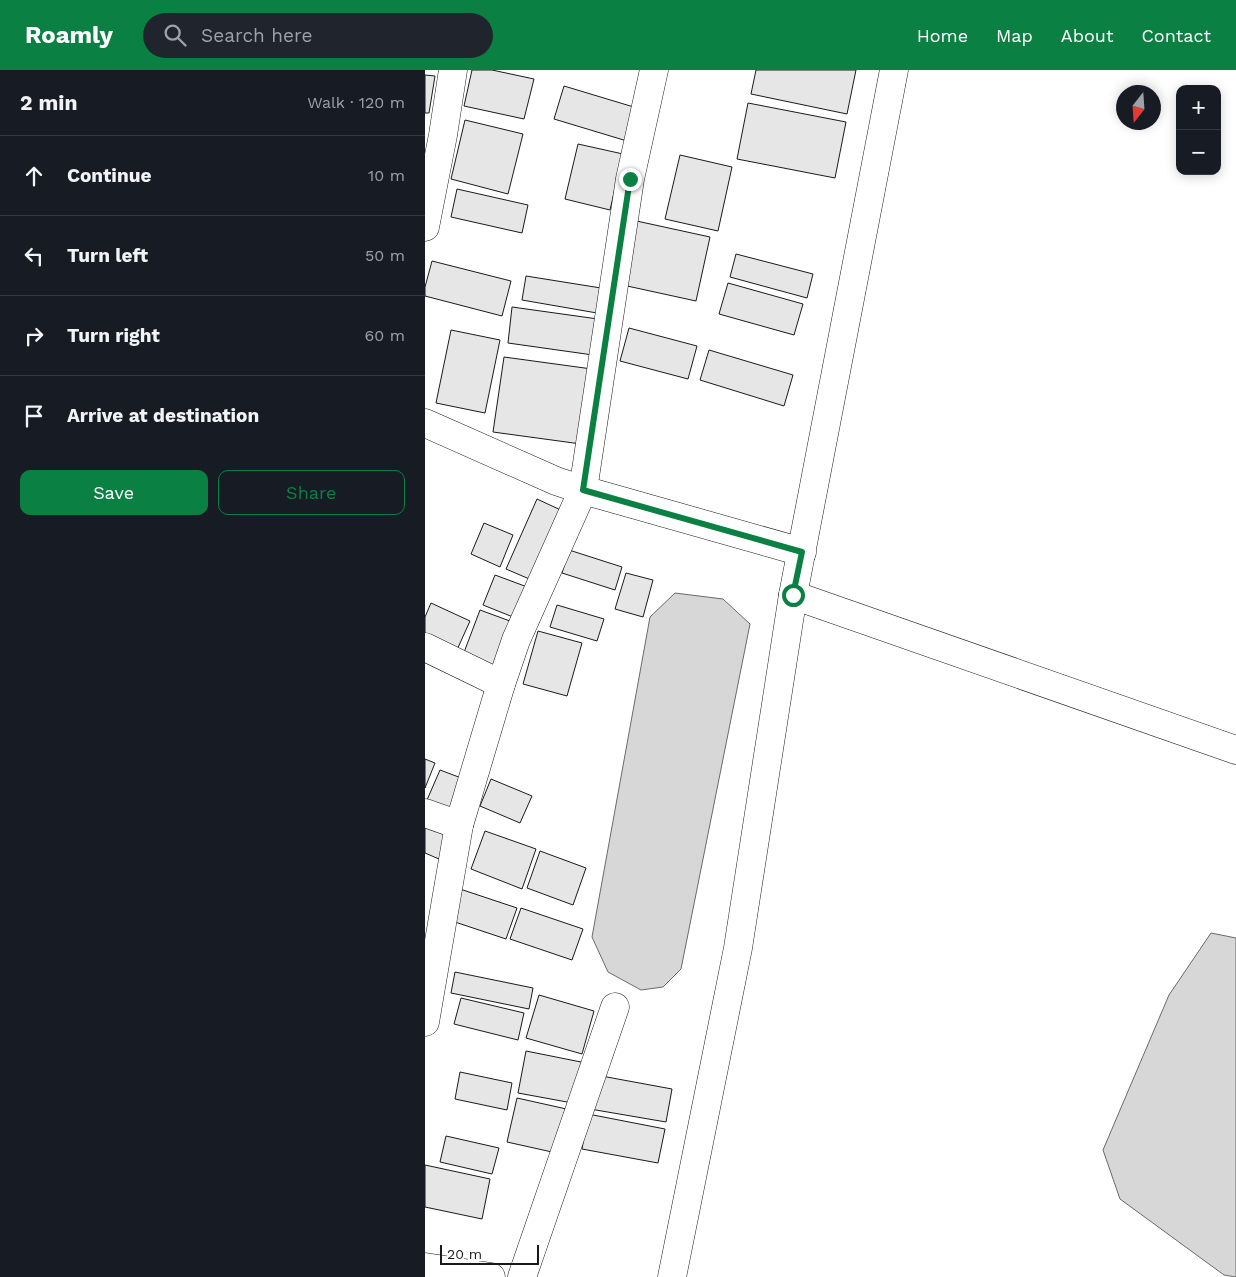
<!DOCTYPE html>
<html lang="en">
<head>
<meta charset="utf-8">
<style>
	:root { --surface:#171b24; --page:#20242c; --text:#f1f3f6; --muted:#9ea1a6; --line:#363941; --accent:#0b8043 }
	body { margin:0; font-family:"Work Sans",sans-serif; background:var(--page); color:var(--text) }
	.controls { position:absolute; right:15px; top:15px; display:grid; overflow:hidden; border-radius:10px; box-shadow:0 2px 12px #0003 }
	.controls button { width:45px; height:45px; display:grid; place-items:center; padding:0; border:0; border-bottom:1px solid var(--line); background:var(--surface); color:var(--text); font:25px sans-serif }
	.compass { position:absolute; left:691px; top:15px; width:45px; height:45px; border-radius:50%; background:var(--surface); box-shadow:0 2px 12px #0003; rotate:197deg }
	.scale { position:absolute; left:15px; bottom:12px; width:99px; box-sizing:border-box; padding-left:5px; border:2px solid #1a1a1a; border-top:0; font-size:14px; line-height:18px; white-space:nowrap; color:#1a1a1a; -webkit-text-stroke:4px #fff; paint-order:stroke }
	.stop { position:absolute; width:15px; height:15px; margin:-11px; border:4px solid #0b8043; border-radius:50%; background:#fff }
	.stop.end { background:#0b8043; border-color:#fff; box-shadow:0 1px 5px #0008 }
	.list { margin:0; padding:0; list-style:none }
	h2 { display:flex; justify-content:space-between; align-items:center; height:65px; margin:0; padding:0 20px; font-size:21px }
	h2 small { font-size:16px; font-weight:400; color:var(--muted) }
	.list li { display:grid; grid-template-columns:32px 1fr auto; gap:15px; align-items:center; box-sizing:border-box; height:80px; padding:0 20px; border-top:1px solid var(--line) }
	.list b { display:block; font-size:19px; white-space:nowrap }
	.list em { font-size:16px; font-style:normal; color:var(--muted) }
	.actions { display:flex; gap:10px; padding:15px 20px }
	.actions a { flex:1; padding:11px 0; border:1px solid var(--accent); border-radius:10px; text-align:center; font-size:18px; color:var(--accent) }
	.actions .main { background:var(--accent); color:#fff }
	.icon { flex:none; width:28px; height:28px; fill:none; stroke:currentColor; stroke-width:2; stroke-linecap:round; stroke-linejoin:round }
	.map { position:relative; flex:none; width:811px; height:1207px; overflow:hidden }
	header { display:flex; align-items:center; gap:30px; box-sizing:border-box; height:70px; padding:0 25px; background:var(--accent); color:#fff }
	header strong { font-size:24px }
	nav { display:flex; gap:28px; margin-inline-start:auto; font-size:18px }
	.search { width:350px; height:45px; background:var(--page); display:flex; align-items:center; gap:12px; box-sizing:border-box; padding:0 18px; border-radius:28px; color:var(--muted); font-size:19px }
	main { display:flex }
	aside { flex:1; background:var(--surface) }
	.map>svg:first-child { display:block }
	.water { fill:#d7d7d7; stroke:#6a6a6a }
	.building { fill:#e6e6e6; stroke:#1a1a1a }
	.lines { fill:none; stroke-linecap:round; stroke-linejoin:round }
	.minor-casing { stroke:#1a1a1a; stroke-width:29 }
	.major-casing { stroke:#1a1a1a; stroke-width:29 }
	.minor { stroke:#fff; stroke-width:28 }
	.major { stroke:#fff; stroke-width:28 }
	.route { stroke:#0b8043; stroke-width:6 }
</style>
</head>
<body>
<header>
<strong>Roamly</strong>
<div class="search"><svg class="icon" aria-label="search" viewBox="0 0 24 24"><circle cx="10" cy="10" r="6"/><path d="M15 15l6 6"/></svg>Search here</div>
<nav><a>Home</a><a>Map</a><a>About</a><a>Contact</a></nav>
</header>
<main>
<aside>
<h2>2 min<small>Walk · 120 m</small></h2>
<ul class="list">
<li><svg class="icon" aria-label="ahead" viewBox="0 0 24 24"><path d="M12 20V5M6 11l6-6 6 6"/></svg><div><b>Continue</b></div><em>10 m</em></li>
<li><svg class="icon" aria-label="left" viewBox="0 0 24 24"><path d="M17 20v-9H6M10 6l-5 5 5 5"/></svg><div><b>Turn left</b></div><em>50 m</em></li>
<li><svg class="icon" aria-label="right" viewBox="0 0 24 24"><path d="M7 20v-9h11M14 6l5 5-5 5"/></svg><div><b>Turn right</b></div><em>60 m</em></li>
<li><svg class="icon" aria-label="arrive" viewBox="0 0 24 24"><path d="M6 21V4h12l-3 4 3 4H6"/></svg><div><b>Arrive at destination</b></div></li>
</ul>
<div class="actions"><a class="main">Save</a><a>Share</a></div>
</aside>
<div class="map">
<svg width="811" height="1207" viewBox="0 0 811 1207">
	<rect width="100%" height="100%" fill="#fff"/>
	<g class="water">
		<polygon points="250,523 298,529 325,554 256,899 238,917 216,920 183,902 167,867 225,547"/>
		<polygon points="786,863 811,868 811,1207 799,1205 695,1129 678,1080 744,925"/>
	</g>
	<g class="building">
		<polygon points="47,0 67,0 109,9 99,49 39,36"/>
		<polygon points="331,0 431,0 422,44 326,24"/>
		<polygon points="0,5 10,6 4,43 0,43"/>
		<polygon points="139,16 212,38 202,71 129,49"/>
		<polygon points="323,33 421,52 410,108 312,89"/>
		<polygon points="40,50 98,64 83,124 26,109"/>
		<polygon points="153,74 198,84 185,140 140,129"/>
		<polygon points="255,85 307,97 293,161 240,149"/>
		<polygon points="32,119 103,135 97,163 26,147"/>
		<polygon points="207,150 285,167 271,231 193,214"/>
		<polygon points="311,184 388,204 382,228 305,207"/>
		<polygon points="7,191 86,211 77,246 0,226 0,217"/>
		<polygon points="101,206 176,218 172,243 97,230"/>
		<polygon points="303,213 378,234 369,265 294,244"/>
		<polygon points="87,237 173,249 168,285 83,273"/>
		<polygon points="204,258 272,276 263,309 195,291"/>
		<polygon points="26,260 75,270 60,343 11,333"/>
		<polygon points="284,280 368,305 359,336 275,310"/>
		<polygon points="79,287 167,299 156,374 68,362"/>
		<polygon points="112,429 140,442 109,511 81,499"/>
		<polygon points="59,453 88,465 75,497 46,484"/>
		<polygon points="144,480 197,497 190,520 137,503"/>
		<polygon points="201,503 228,510 218,547 190,539"/>
		<polygon points="70,505 105,518 93,549 58,535"/>
		<polygon points="6,533 45,551 31,582 0,568 0,547"/>
		<polygon points="132,535 179,549 172,571 125,557"/>
		<polygon points="55,540 93,554 77,599 38,585"/>
		<polygon points="113,561 157,573 142,626 98,614"/>
		<polygon points="0,689 10,693 0,718"/>
		<polygon points="15,700 39,709 26,740 2,730"/>
		<polygon points="66,709 107,726 95,753 55,736"/>
		<polygon points="0,752 25,763 14,789 0,783"/>
		<polygon points="60,761 111,779 97,819 46,799"/>
		<polygon points="115,781 161,798 148,835 102,818"/>
		<polygon points="35,819 92,838 81,869 24,850"/>
		<polygon points="96,838 158,859 147,890 85,869"/>
		<polygon points="30,902 108,918 104,939 26,923"/>
		<polygon points="114,925 169,941 157,984 101,968"/>
		<polygon points="36,928 99,943 93,970 29,954"/>
		<polygon points="101,981 161,993 153,1034 93,1023"/>
		<polygon points="35,1002 87,1013 82,1040 30,1029"/>
		<polygon points="171,1005 247,1019 241,1052 165,1039"/>
		<polygon points="92,1028 146,1040 136,1084 82,1072"/>
		<polygon points="163,1044 240,1059 233,1093 157,1079"/>
		<polygon points="21,1066 74,1078 67,1104 15,1092"/>
		<polygon points="0,1095 65,1109 57,1149 0,1137"/>
	</g>
	<g class="lines">
		<defs>
			<g id="minor">
				<polyline points="0,157 18,65 28,0"/>
				<polyline points="0,353 131,411 158,420 377,482"/>
				<polyline points="368,525 811,680"/>
				<polyline points="0,577 76,614"/>
				<polyline points="0,743 34,755"/>
				<polyline points="0,952 34,755 76,614 91,570 158,420 205,109 229,0"/>
				<polyline points="0,1197 66,1207"/>
				<polyline points="97,1207 190,937"/>
			</g>
			<polyline id="major" points="247,1207 313,878 368,525 469,0"/>
		</defs>
		<use href="#minor" class="minor-casing"/>
		<use href="#major" class="major-casing"/>
		<use href="#minor" class="minor"/>
		<use href="#major" class="major"/>
	</g>
	<g class="lines">
		<polyline class="route" points="205,109 158,420 377,482 368,525"/>
	</g>
</svg>
<div class="controls">
<button>+</button>
<button>−</button>
</div>
<svg class="compass" viewBox="-18 -18 36 36"><path d="M0-13l5 13h-10z" fill="#e53935"/><path d="M0 13l5-13h-10z" fill="#9ea1a6"/></svg>
<div class="scale">20 m</div>
<div class="stop" style="left:368px;top:525px"></div>
<div class="stop end" style="left:205px;top:109px"></div>
</div>
</main>
</body>
</html>
